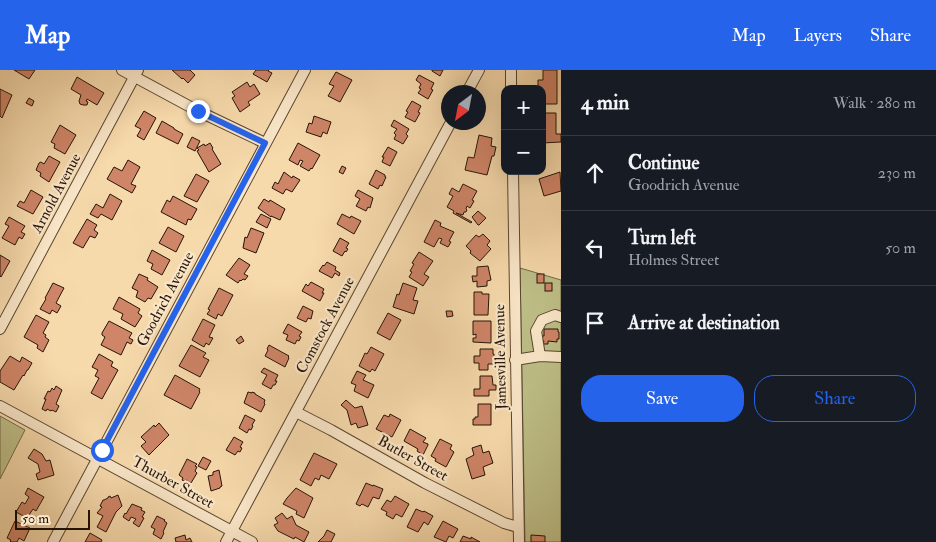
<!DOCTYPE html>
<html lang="en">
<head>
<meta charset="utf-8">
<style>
	:root { --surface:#171b24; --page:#242831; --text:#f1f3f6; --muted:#9ea1a6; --line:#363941; --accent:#2563eb }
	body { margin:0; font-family:"IM FELL Double Pica",serif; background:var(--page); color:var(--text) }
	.controls { position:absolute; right:15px; top:15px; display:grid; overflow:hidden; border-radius:10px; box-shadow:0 5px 20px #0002 }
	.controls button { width:45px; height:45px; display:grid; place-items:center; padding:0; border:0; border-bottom:1px solid var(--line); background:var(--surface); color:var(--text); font:25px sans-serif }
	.compass { position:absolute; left:441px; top:15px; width:45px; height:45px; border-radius:50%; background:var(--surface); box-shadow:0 5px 20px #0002; rotate:212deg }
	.scale { position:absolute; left:15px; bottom:12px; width:75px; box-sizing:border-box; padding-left:5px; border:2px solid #261407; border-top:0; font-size:14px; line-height:18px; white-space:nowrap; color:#261407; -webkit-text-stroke:4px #fae7c9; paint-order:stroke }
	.stop { position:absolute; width:15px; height:15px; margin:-11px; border:4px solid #2563eb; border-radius:50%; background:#fff }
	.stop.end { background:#2563eb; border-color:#fff; box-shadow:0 1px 5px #0008 }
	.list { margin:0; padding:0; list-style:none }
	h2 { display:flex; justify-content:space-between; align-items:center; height:65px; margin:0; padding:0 20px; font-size:21px }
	h2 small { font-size:16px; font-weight:400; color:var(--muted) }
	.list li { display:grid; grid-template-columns:32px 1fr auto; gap:15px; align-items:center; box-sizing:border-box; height:75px; padding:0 20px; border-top:1px solid var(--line) }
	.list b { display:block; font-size:19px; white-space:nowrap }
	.list p { margin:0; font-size:16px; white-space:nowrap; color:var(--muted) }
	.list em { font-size:16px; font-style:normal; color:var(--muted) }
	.actions { display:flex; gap:10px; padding:15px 20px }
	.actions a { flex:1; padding:11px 0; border:1px solid var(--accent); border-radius:20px; text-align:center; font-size:18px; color:var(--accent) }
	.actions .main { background:var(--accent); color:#fff }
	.icon { flex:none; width:28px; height:28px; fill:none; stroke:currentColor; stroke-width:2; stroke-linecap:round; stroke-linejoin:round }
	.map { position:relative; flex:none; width:561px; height:472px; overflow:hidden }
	header { display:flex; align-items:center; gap:30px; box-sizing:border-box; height:70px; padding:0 25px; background:var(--accent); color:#fff }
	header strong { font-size:24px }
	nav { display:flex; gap:28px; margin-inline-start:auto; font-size:18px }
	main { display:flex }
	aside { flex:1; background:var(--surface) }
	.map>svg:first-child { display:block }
	.green { fill:#bebf88; stroke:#726a48 }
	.building { fill:#cf8568; stroke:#261407 }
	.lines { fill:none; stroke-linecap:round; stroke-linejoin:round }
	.minor-casing { stroke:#5a4630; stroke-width:12 }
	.minor { stroke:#fae7c9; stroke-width:10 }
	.route { stroke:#2563eb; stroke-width:6 }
	.labels { text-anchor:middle; stroke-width:4.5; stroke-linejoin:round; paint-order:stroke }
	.street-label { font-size:15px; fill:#261407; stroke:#fae7c9 }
</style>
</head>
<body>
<header>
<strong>Map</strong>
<nav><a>Map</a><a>Layers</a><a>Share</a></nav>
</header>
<main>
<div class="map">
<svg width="561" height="472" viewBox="0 0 561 472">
	<rect width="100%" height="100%" fill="#f7daac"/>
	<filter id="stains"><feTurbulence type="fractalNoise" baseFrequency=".004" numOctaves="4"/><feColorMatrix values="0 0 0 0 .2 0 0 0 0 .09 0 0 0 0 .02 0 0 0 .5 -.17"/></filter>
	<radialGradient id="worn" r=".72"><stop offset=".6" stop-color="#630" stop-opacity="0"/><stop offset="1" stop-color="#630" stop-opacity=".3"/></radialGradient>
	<g class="green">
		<polygon points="520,198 561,210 561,472 525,472"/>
		<polygon points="0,346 25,360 0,409"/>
	</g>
	<g class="building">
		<polygon points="14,0 35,0 29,9"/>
		<polygon points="172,0 190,0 195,5 188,13 183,8 182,9"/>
		<polygon points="256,0 269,0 268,1 272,3 267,12 253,4"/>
		<polygon points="432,0 443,0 440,6 432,1"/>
		<polygon points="543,0 557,0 557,34 542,34 542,19 538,19 538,10 543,10"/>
		<polygon points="336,2 352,10 340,32 328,26 334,16 329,14"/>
		<polygon points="419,5 434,13 431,19 433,20 428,29 418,23 421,19 419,18 421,14 416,10"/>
		<polygon points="77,7 104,23 97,35 87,29 86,31 88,32 87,35 83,35 80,34 79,31 81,25 71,19"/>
		<polygon points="247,12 250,17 254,14 260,24 248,32 250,35 240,42 232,28 235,26 232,22"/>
		<polygon points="0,19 12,25 2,48 0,46"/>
		<polygon points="29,28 34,31 32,36 26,33"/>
		<polygon points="412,31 421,36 418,42 420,43 415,52 405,47 408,42 406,41"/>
		<polygon points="144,41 156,48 144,70 137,66 141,59 135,56"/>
		<polygon points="542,43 556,43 556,64 561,64 561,72 542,73"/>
		<polygon points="314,46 331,52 327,64 323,62 321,67 306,62 309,53 312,54"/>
		<polygon points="394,50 409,59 406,64 408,66 403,74 394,69 396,65 394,63 397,59 391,56"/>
		<polygon points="162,51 174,58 174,59 183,64 178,74 156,63"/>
		<polygon points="60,55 76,65 65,84 54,78 55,74 51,72"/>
		<polygon points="479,65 492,68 491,76 496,77 494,86 492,86 487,105 465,100 468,87 474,88"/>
		<polygon points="192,67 200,71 195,81 187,77"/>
		<polygon points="210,73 213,78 212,79 221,94 209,102 197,81 199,80 197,78 204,74 205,76"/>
		<polygon points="298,73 320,85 312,99 311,98 309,101 300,96 303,91 300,90 298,95 289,90"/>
		<polygon points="388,77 397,82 390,96 382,92 384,87 382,87"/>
		<polygon points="49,86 60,92 49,112 40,106 41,103 36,100 39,93 41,92 44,94"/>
		<polygon points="128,90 140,97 131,114 136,116 132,123 107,109 114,97 122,101"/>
		<polygon points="342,96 346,98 343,104 339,102"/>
		<polygon points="376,100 385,105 385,107 386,107 382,116 380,115 378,119 369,114"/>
		<polygon points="284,102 292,108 293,106 300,110 292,122 286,119 283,124 272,118 275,112 278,114"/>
		<polygon points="560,102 561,121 544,126 539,109"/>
		<polygon points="196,104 209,111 197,132 184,126"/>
		<polygon points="463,114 477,121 472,130 474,131 470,138 467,136 466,139 467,140 466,142 464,142 463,145 456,143 472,152 471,153 453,143 454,141 447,137 453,126 449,124 452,118 459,122"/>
		<polygon points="31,120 43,127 33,144 17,136 20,131 24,133"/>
		<polygon points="358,120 373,128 370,138 368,137 366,141 356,136 360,129 355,126"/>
		<polygon points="110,124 122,131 112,150 101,144 98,148 90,144 96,134 103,138"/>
		<polygon points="173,126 197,139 191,150 188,149 186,155 161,142 167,130 170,132"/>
		<polygon points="264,129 269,132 270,130 285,139 280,150 271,146 271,147 258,138"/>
		<polygon points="478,141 486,148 479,155 478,155 472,147"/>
		<polygon points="261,144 271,149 267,158 256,152"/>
		<polygon points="342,144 350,148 351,146 361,151 354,164 337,154"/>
		<polygon points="9,147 25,156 21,162 25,164 22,169 19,167 15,175 2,168 9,156 5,154"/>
		<polygon points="87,149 97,155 94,160 98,163 95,168 90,166 83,178 73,173"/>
		<polygon points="435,150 441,153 440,156 454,162 449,171 451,172 448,177 440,173 442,169 439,168 434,177 424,172"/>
		<polygon points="168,157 184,166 176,182 159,173"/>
		<polygon points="251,158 264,163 256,183 243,178 245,167 247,168"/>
		<polygon points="483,164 490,171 487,175 491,179 480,191 470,183 471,181 466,176 476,165 479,167"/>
		<polygon points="340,168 349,173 346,178 348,179 346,182 345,181 342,186 333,181"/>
		<polygon points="152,180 170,190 162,205 151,199 153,194 147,191"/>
		<polygon points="419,182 433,191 424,204 429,207 423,216 409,207 412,202 410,201 414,194 412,193"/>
		<polygon points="0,185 10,191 1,207 0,206"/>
		<polygon points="239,188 250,195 244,204 248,206 245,210 243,209 241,211 240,210 238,213 226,205"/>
		<polygon points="327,192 336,197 335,200 340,203 339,206 335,203 332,208 319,201 323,195 324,196"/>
		<polygon points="488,196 491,210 487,211 487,216 477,217 477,211 473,212 472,206 477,206 477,197"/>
		<polygon points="139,204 148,208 147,210 158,217 151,229 148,228 145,232 136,227 138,221 132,218"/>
		<rect x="537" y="204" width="7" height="9"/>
		<polygon points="311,212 324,219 322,223 324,223 320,231 302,221 306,214 308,216"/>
		<polygon points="53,213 64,218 56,233 61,236 57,243 52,240 50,244 40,239 46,229 45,228"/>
		<polygon points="403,213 417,218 413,230 418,231 414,244 393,237 397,224 399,225"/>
		<rect x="545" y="213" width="7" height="8"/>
		<polygon points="219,218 233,225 222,246 218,244 216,249 207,244 210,240 208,239"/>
		<polygon points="474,222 482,222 482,224 489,224 488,245 474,245"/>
		<polygon points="119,227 140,239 138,243 142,246 135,257 121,249 123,244 113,239"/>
		<polygon points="303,236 313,241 311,249 308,248 306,252 297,248"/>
		<polygon points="446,241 452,241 453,246 447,247"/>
		<polygon points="388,243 401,250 390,270 377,263"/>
		<polygon points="36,245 49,252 43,263 46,265 45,267 49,270 43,282 37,278 38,275 24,267"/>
		<polygon points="203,249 215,255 209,267 213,268 209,275 206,273 204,277 192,270"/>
		<polygon points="109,251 132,263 129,268 133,270 131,274 127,272 121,285 101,275 105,267 102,265 102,263"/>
		<polygon points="473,251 491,251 491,273 473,272 473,268 476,268 476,264 473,265"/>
		<polygon points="288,254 302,262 299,266 301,267 299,271 297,270 295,274 286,270 288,265 283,263"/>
		<polygon points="544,259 558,259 558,262 559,262 559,269 557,269 557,272 548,271 548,274 543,274 544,271 542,271 542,266 544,266"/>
		<polygon points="241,266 244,271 239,274 236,270"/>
		<polygon points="191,275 206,283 203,287 209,290 200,307 179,296"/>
		<polygon points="269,275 289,286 288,287 289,288 285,297 265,286 268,280 267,279"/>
		<polygon points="371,277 384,284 375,301 372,299 370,302 359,296 365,283 367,284"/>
		<polygon points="480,279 493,279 493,284 494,284 494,294 488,294 488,300 479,300 479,293 474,293 474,286 480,286"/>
		<polygon points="99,284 113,292 111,296 118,300 102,329 91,323 99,308 95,306 98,300 92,297"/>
		<polygon points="10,286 20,292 22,287 32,293 28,300 27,300 24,306 23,305 14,320 0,312 0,301"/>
		<polygon points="264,298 278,305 275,311 277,311 275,315 273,315 271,319 262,314 267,305 261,302"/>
		<polygon points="357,301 366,305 363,310 374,315 368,328 354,321 356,315 351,313"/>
		<polygon points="175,305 200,319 199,321 200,322 191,339 164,325"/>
		<polygon points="480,306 492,306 493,315 496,315 496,320 489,320 489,326 474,326 474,319 480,319"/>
		<polygon points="56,316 62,320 56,334 59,336 56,342 52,340 51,341 47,339 46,341 42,339 46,329 44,329 48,321 50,322 52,318 54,320"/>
		<polygon points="248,322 252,323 252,322 255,323 255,324 265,330 264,333 265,334 261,342 244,333"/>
		<polygon points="346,330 355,338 362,336 368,355 358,358 356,353 351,355 347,340 341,335"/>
		<polygon points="478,334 491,334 491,355 473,355 473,349 475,349 475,347 478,347"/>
		<polygon points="390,344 401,350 392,367 376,359 384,345 389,347"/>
		<polygon points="245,345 255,350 252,355 253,356 251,360 249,359 247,363 239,358"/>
		<polygon points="159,353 169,365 149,385 141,376 146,372 141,367 154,355 155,357"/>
		<polygon points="410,359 426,368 423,372 428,374 428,375 423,385 417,381 418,379 404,371"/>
		<polygon points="234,367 243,372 240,377 242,378 240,382 238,381 235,385 226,380"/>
		<polygon points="440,369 452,375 450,379 454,382 446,397 435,391 436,389 431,386"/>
		<polygon points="481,375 483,383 489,381 493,393 483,397 485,405 472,409 466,389 474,385 472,378"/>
		<polygon points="34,379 42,384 46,391 50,390 54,405 38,410 36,404 40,402 38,394 28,388"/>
		<polygon points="314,383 337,394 329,409 321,405 319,410 315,408 311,416 300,410"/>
		<polygon points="203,387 211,391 206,400 198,396"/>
		<polygon points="187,389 197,394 195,396 197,397 195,401 197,403 191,413 186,410 186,412 182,410 183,408 179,405"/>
		<polygon points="219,400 222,416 220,417 220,418 211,421 208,406 213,405 213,402"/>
		<polygon points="366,413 373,416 373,415 383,419 379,429 373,427 368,437 362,434 360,436 356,434"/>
		<polygon points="28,418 44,427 36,441 33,439 27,448 16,442 22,432 25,434 29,427 25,424"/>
		<polygon points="296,418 313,428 304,448 296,444 297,441 283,434 287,428"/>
		<polygon points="118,425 122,436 116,442 106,462 97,457 103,446 97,443 102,437 100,436 103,430 104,430 108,428 108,427 110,426 111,428"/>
		<polygon points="395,426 409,434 402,447 396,444 393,449 386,445 387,442 381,439 387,430 391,432"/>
		<polygon points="132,434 142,438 141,440 145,442 142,447 144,448 139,457 133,453 136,449 131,447 129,451 123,447 125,443 126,444"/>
		<polygon points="416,439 423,442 424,441 433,446 428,455 424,452 418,462 407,457"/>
		<polygon points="282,443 287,449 292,446 296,455 309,462 304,472 295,467 294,469 278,461 274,455 278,453 275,448"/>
		<polygon points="157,446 165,450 164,451 167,453 163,462 164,463 161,469 153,464 155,459 151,457"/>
		<polygon points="15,451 30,458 24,471 19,468 17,472 11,472 10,471 11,470 7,468"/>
		<polygon points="443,451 458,459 453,468 449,466 446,472 434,467"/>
		<polygon points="327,460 335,464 331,472 318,472 324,466"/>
		<polygon points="90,463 102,470 101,472 85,472"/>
		<polygon points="185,465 186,470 190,468 192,472 176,472 175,468"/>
		<polygon points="531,465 545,466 545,472 531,472"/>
		<polygon points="463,466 471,469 471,467 480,472 460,472"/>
	</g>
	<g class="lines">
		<defs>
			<g id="minor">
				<polyline points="122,0 198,41 265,73"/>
				<polyline points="511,0 511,19"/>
				<polyline points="467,22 479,0"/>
				<polyline points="513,101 519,472"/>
				<polyline points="0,259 138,0"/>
				<polyline points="540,286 536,261 542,250 555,245 561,247"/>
				<polyline points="515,290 540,286 561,287"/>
				<polyline points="0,336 252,472"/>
				<polyline points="296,342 331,360 425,413 504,453 518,457"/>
				<polyline points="53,472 305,0"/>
				<polyline points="226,472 451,52"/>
			</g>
		</defs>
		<use href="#minor" class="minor-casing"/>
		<use href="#minor" class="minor"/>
	</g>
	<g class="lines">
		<polyline class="route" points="102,380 265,73 198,41"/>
	</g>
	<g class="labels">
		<g class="street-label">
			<text transform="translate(56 123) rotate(-62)" y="5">Arnold Avenue</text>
			<text transform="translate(165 229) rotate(-62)" y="5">Goodrich Avenue</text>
			<text transform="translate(325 255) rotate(-62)" y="5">Comstock Avenue</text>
			<text transform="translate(500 287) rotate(-91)" y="5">Jamesville Avenue</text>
			<text transform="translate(413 388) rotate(29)" y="5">Butler Street</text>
			<text transform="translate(173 412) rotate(29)" y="5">Thurber Street</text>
		</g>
	</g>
	<rect width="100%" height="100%" filter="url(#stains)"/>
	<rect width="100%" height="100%" fill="url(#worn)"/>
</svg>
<div class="controls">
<button>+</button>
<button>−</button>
</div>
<svg class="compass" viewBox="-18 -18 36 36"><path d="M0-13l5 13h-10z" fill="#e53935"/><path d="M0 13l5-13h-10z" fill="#9ea1a6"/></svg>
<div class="scale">50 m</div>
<div class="stop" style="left:102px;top:380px"></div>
<div class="stop end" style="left:198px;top:41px"></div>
</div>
<aside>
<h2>4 min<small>Walk · 280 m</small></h2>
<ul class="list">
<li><svg class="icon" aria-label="ahead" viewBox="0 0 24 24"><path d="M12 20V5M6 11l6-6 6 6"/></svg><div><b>Continue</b><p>Goodrich Avenue</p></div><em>230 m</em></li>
<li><svg class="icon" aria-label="left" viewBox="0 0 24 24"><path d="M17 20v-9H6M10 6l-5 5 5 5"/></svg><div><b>Turn left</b><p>Holmes Street</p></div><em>50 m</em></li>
<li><svg class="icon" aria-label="arrive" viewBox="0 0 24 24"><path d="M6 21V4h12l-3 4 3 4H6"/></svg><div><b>Arrive at destination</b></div></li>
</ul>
<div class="actions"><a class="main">Save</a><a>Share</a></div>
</aside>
</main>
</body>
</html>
